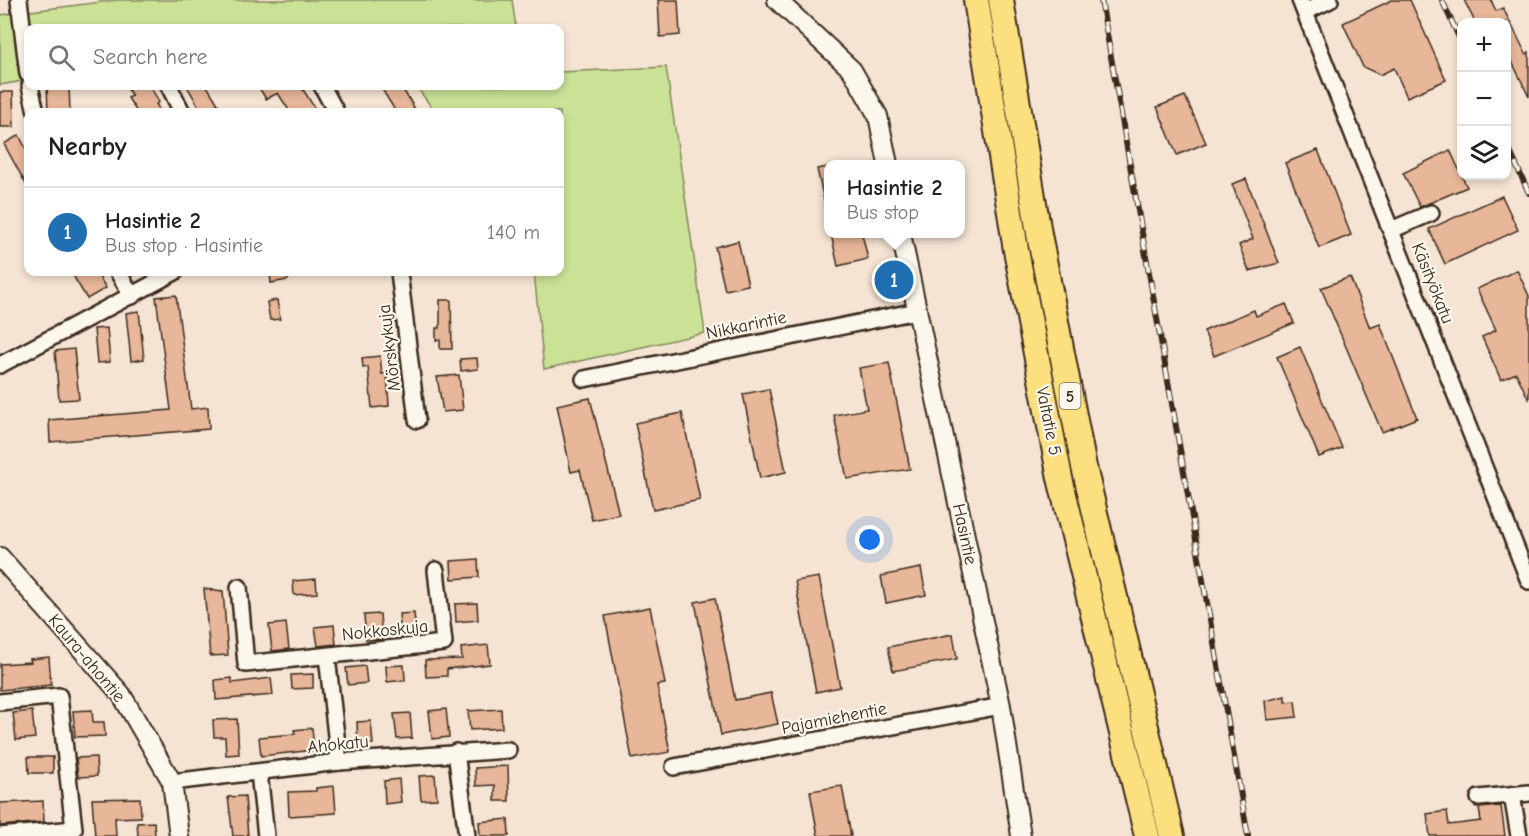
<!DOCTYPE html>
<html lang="en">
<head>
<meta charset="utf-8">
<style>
	:root { --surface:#fff; --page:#f6f6f6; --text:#202124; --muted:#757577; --line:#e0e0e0; --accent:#1f6fb2 }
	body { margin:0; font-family:"Comic Neue",sans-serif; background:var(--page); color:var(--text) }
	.controls { position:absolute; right:18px; top:18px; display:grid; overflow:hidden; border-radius:12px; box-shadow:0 3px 9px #0003 }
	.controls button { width:54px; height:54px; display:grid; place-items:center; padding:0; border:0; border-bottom:2px solid var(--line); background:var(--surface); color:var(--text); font:30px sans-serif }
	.you { position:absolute; left:870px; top:540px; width:21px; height:21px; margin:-15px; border:4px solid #fff; border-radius:50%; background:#1a73e8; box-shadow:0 0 0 9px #1a73e833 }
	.badge { display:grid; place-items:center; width:39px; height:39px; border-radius:50%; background:var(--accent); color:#fff; font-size:20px; font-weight:700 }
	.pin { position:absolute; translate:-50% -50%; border:3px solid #fff; box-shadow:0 2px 6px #0006 }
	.popup { position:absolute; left:824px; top:160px; width:141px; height:78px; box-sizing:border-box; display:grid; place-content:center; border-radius:12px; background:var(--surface); filter:drop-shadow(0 2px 4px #0005); font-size:20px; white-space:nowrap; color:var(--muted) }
	.popup b { font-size:22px; color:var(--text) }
	.popup::after { content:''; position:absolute; left:50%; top:100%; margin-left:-12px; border:12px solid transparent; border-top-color:var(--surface) }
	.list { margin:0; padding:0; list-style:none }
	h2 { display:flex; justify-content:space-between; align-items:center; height:78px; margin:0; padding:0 24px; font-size:26px }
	h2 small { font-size:20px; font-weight:400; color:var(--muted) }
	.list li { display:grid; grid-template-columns:39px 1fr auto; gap:18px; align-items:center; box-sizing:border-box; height:90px; padding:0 24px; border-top:2px solid var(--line) }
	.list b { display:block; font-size:22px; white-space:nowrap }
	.list p { margin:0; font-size:20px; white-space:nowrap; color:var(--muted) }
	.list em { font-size:20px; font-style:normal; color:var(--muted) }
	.icon { flex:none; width:33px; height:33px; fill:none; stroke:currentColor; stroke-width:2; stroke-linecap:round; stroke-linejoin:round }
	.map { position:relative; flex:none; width:1529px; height:836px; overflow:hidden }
	.search { position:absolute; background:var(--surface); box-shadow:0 3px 9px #0003; left:24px; top:24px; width:540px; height:66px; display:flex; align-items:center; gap:15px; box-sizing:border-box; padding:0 21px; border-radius:12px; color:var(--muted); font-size:22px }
	.panel { position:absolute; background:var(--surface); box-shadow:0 3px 9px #0003; left:24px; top:108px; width:540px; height:168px; border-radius:12px }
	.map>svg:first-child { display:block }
	.green { fill:#cae196; stroke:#82865a; stroke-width:1.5 }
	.building { fill:#e8b699; stroke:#3b2a1e; stroke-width:1.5 }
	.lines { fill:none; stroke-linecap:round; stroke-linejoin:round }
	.minor-casing { stroke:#3b2a1e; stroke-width:20 }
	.tertiary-casing { stroke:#3b2a1e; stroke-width:22 }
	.trunk-casing { stroke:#3b2a1e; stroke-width:28 }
	.minor { stroke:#fbf7ec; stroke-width:15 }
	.tertiary { stroke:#fbf7ec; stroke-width:18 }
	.trunk { stroke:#fce080; stroke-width:24 }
	.rail-casing { stroke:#3b2a1e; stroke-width:6 }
	.rail { stroke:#fbf7ec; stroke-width:4; stroke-dasharray:11; stroke-linecap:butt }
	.labels { text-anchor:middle; stroke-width:4.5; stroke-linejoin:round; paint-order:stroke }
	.shield { fill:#fbf7ec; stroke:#75685c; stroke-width:1.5 }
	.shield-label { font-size:16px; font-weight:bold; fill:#3b2a1e }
	.street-label { font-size:18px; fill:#3b2a1e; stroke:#fbf7ec }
</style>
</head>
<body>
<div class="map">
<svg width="1529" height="836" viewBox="0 0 1529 836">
	<rect width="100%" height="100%" fill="#f5e4d3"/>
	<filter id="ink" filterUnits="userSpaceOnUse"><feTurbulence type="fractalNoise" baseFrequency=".0167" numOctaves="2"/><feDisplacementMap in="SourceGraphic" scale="12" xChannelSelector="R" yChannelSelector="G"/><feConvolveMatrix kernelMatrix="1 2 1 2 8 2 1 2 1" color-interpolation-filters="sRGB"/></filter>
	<g filter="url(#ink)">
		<g class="green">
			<polygon points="117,0 512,0 516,28 28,28 28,80 0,85 0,15"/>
			<polygon points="666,67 705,333 544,369 534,272 560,272 560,112 435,112 416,86 560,86 560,72"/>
		</g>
		<g class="building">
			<polygon points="658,0 678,0 680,35 660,37"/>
			<polygon points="1392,0 1410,0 1446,80 1407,97 1394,68 1380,75 1363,67 1343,23"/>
			<polygon points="1464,0 1491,0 1496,11 1503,8 1526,54 1529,52 1529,97 1506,49 1506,22 1475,22"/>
			<polygon points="47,86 69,86 70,112 48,112"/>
			<polygon points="126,86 150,86 159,102 156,104 161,112 137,112 128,98 132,96"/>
			<polygon points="187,86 207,86 218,104 202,112"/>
			<polygon points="258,86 301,86 317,112 290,112 278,93 266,99"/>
			<polygon points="380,86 401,86 415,109 409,112 396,112"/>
			<polygon points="0,92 13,92 14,127 0,127"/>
			<polygon points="1185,96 1206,143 1177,155 1157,107"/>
			<polygon points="19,135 28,153 28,188 4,144"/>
			<polygon points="1318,150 1351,235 1319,248 1285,163"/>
			<polygon points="1450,150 1467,187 1420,207 1403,173"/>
			<polygon points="828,167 828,200 824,200 817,169"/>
			<polygon points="1246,179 1279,263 1249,271 1239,245 1253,239 1232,184"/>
			<polygon points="1502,196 1518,230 1445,264 1429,229"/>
			<polygon points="831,234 862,234 868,259 838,266"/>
			<polygon points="738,241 748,285 725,290 715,247"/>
			<polygon points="1517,270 1529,296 1529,400 1516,373 1501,380 1482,337 1496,330 1477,289"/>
			<polygon points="71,272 96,272 106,288 87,299"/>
			<polygon points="270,272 286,272 288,280 271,283"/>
			<polygon points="1350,277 1370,328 1380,324 1417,418 1382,432 1321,288"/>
			<polygon points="176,295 191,409 208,407 209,429 50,442 49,420 171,410 156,297"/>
			<polygon points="277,300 280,319 270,320 267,302"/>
			<polygon points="440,300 451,300 452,349 440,349 440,340 436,340 436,328 440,328"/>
			<polygon points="1286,304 1294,323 1214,356 1204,331 1254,310 1256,316"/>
			<polygon points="139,311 144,359 131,361 126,313"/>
			<polygon points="107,328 110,362 97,363 94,329"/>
			<polygon points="1300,347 1342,448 1319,457 1277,357"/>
			<polygon points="74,349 79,399 59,400 55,351"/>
			<polygon points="380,356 382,374 387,373 389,406 372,408 368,367 363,368 362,358"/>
			<polygon points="477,358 478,369 461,371 460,359"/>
			<polygon points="889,363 910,469 847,479 834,415 867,409 859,368"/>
			<polygon points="459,375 463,410 443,412 437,377"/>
			<polygon points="769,389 786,472 760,478 743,394"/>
			<polygon points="590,398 619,514 592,520 580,470 571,472 557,405"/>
			<polygon points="682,413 700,500 653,510 635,423"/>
			<polygon points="478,559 479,577 452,579 451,561"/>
			<polygon points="921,568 926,595 886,603 881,576"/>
			<polygon points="819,577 840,687 816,692 795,581"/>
			<polygon points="316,579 317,593 294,595 293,581"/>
			<polygon points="204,589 223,591 228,655 210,656"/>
			<polygon points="715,598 735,700 771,693 778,724 721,735 695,602"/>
			<polygon points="477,603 478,620 456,622 455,604"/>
			<polygon points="650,607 665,684 657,685 670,752 632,759 605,616"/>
			<polygon points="414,613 416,633 401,635 399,614"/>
			<polygon points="380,614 382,639 366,640 364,615"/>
			<polygon points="286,623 289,649 272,651 269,625"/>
			<polygon points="334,625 336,644 318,646 315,627"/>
			<polygon points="953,634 957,659 893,671 888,647"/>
			<polygon points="488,645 490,664 447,669 447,676 426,677 425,660 462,659 461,648"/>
			<polygon points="49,657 51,685 0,690 0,664 31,662 30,659"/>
			<polygon points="404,665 405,680 387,682 386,666"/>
			<polygon points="365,666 367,683 348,685 346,668"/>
			<polygon points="313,674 313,688 292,689 291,675"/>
			<polygon points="232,678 232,683 271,678 273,695 216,700 215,680"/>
			<polygon points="1285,696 1285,702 1295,701 1297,717 1267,720 1265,701"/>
			<polygon points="446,709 449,737 432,739 429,711"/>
			<polygon points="501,709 502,728 470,730 468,711"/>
			<polygon points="92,710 93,722 104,722 105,736 75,737 73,711"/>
			<polygon points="32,711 35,738 16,740 13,713"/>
			<polygon points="410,713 412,738 397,739 394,714"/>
			<polygon points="237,719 239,754 226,755 225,737 214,737 213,720"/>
			<polygon points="371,721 373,744 358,745 357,722"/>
			<polygon points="312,728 314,750 261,756 259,737 295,734 294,730"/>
			<polygon points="28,757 53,757 53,773 29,773"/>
			<polygon points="96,757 97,776 78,777 76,758"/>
			<polygon points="508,766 509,801 495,801 495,785 476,786 475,768"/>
			<polygon points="435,775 437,799 421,800 419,776"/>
			<polygon points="399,779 401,802 385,804 384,781"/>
			<polygon points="334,786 336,813 289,816 288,792 316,791 316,788"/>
			<polygon points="842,786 851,836 818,836 810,791"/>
			<polygon points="245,796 248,836 233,836 228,797"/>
			<polygon points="140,798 141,817 115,818 116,836 95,836 92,799"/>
			<polygon points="43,801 44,822 0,826 0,803"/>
			<polygon points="1501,806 1505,836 1430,836 1427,814 1447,811 1449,825 1481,821 1479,808"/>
			<polygon points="508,819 509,836 480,836 479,822"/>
			<polygon points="154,822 155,836 138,836 137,823"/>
		</g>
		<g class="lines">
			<defs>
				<g id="minor">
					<polyline points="19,0 28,74"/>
					<polyline points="1300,0 1529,581"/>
					<polyline points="1305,12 1330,0"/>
					<polyline points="30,86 36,112"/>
					<polyline points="169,86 182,112"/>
					<polyline points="322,86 336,112"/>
					<polyline points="1391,230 1431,213"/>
					<polyline points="118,272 132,296"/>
					<polyline points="399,272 417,420"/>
					<polyline points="0,365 175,272"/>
					<polyline points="584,379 917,311"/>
					<polyline points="239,587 246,664 444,643 436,570"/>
					<polyline points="327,656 339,762"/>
					<polyline points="0,702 59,696 74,829 0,836"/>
					<polyline points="456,752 467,836"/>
					<polyline points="674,767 1001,706"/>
					<polyline points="259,773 266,836"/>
					<polyline points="172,782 339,762 508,750"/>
					<polyline points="1512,795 1519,836"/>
					<polyline points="1479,798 1529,793"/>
				</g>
				<g id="tertiary">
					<polyline points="777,0 852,70 878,116 888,164"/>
					<polyline points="901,234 1001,706 1021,836"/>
					<polyline points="0,557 121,694 172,782 179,836"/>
				</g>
				<g id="trunk">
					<polyline points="976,0 1016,250 1060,478 1147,836"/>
					<polyline points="1001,0 1039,234 1084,467 1172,836"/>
				</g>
			</defs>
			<use href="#minor" class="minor-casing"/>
			<use href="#tertiary" class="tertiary-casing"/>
			<use href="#trunk" class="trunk-casing"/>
			<use href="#minor" class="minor"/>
			<use href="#tertiary" class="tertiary"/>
			<use href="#trunk" class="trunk"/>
			<defs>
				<g id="rail">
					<polyline points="1101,0 1248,836"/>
					<polyline points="1442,0 1462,44"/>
					<polyline points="1506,143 1529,193"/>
				</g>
			</defs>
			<use href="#rail" class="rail-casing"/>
			<use href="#rail" class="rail"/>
		</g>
	</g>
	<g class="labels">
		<rect class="shield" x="1059.5" y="383" width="21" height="26" rx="4.5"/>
		<g class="shield-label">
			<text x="1070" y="402">5</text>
		</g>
		<g class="street-label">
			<text transform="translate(1433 283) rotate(68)" y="6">Käsityökatu</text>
			<text transform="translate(746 325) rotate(-12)" y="6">Nikkarintie</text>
			<text transform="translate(389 348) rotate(-97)" y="6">Mörskykuja</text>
			<text transform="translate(1049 421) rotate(79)" y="6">Valtatie 5</text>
			<text transform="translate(965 534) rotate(78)" y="6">Hasintie</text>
			<text transform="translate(385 630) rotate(-6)" y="6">Nokkoskuja</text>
			<text transform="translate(87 658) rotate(50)" y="6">Kaura-ahontie</text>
			<text transform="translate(834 718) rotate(-11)" y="6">Pajamiehentie</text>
			<text transform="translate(338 744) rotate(-6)" y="6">Ahokatu</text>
		</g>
	</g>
</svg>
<div class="controls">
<button>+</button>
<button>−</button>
<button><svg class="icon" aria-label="layers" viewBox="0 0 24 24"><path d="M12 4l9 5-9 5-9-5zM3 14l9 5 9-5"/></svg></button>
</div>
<div class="you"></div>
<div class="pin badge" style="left:894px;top:280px">1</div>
<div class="popup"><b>Hasintie 2</b>Bus stop</div>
<div class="search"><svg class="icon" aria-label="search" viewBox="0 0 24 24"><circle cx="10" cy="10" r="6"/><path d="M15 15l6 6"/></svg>Search here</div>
<section class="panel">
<h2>Nearby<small></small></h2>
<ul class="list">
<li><span class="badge">1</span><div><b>Hasintie 2</b><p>Bus stop · Hasintie</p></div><em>140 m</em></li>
</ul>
</section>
</div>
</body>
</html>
